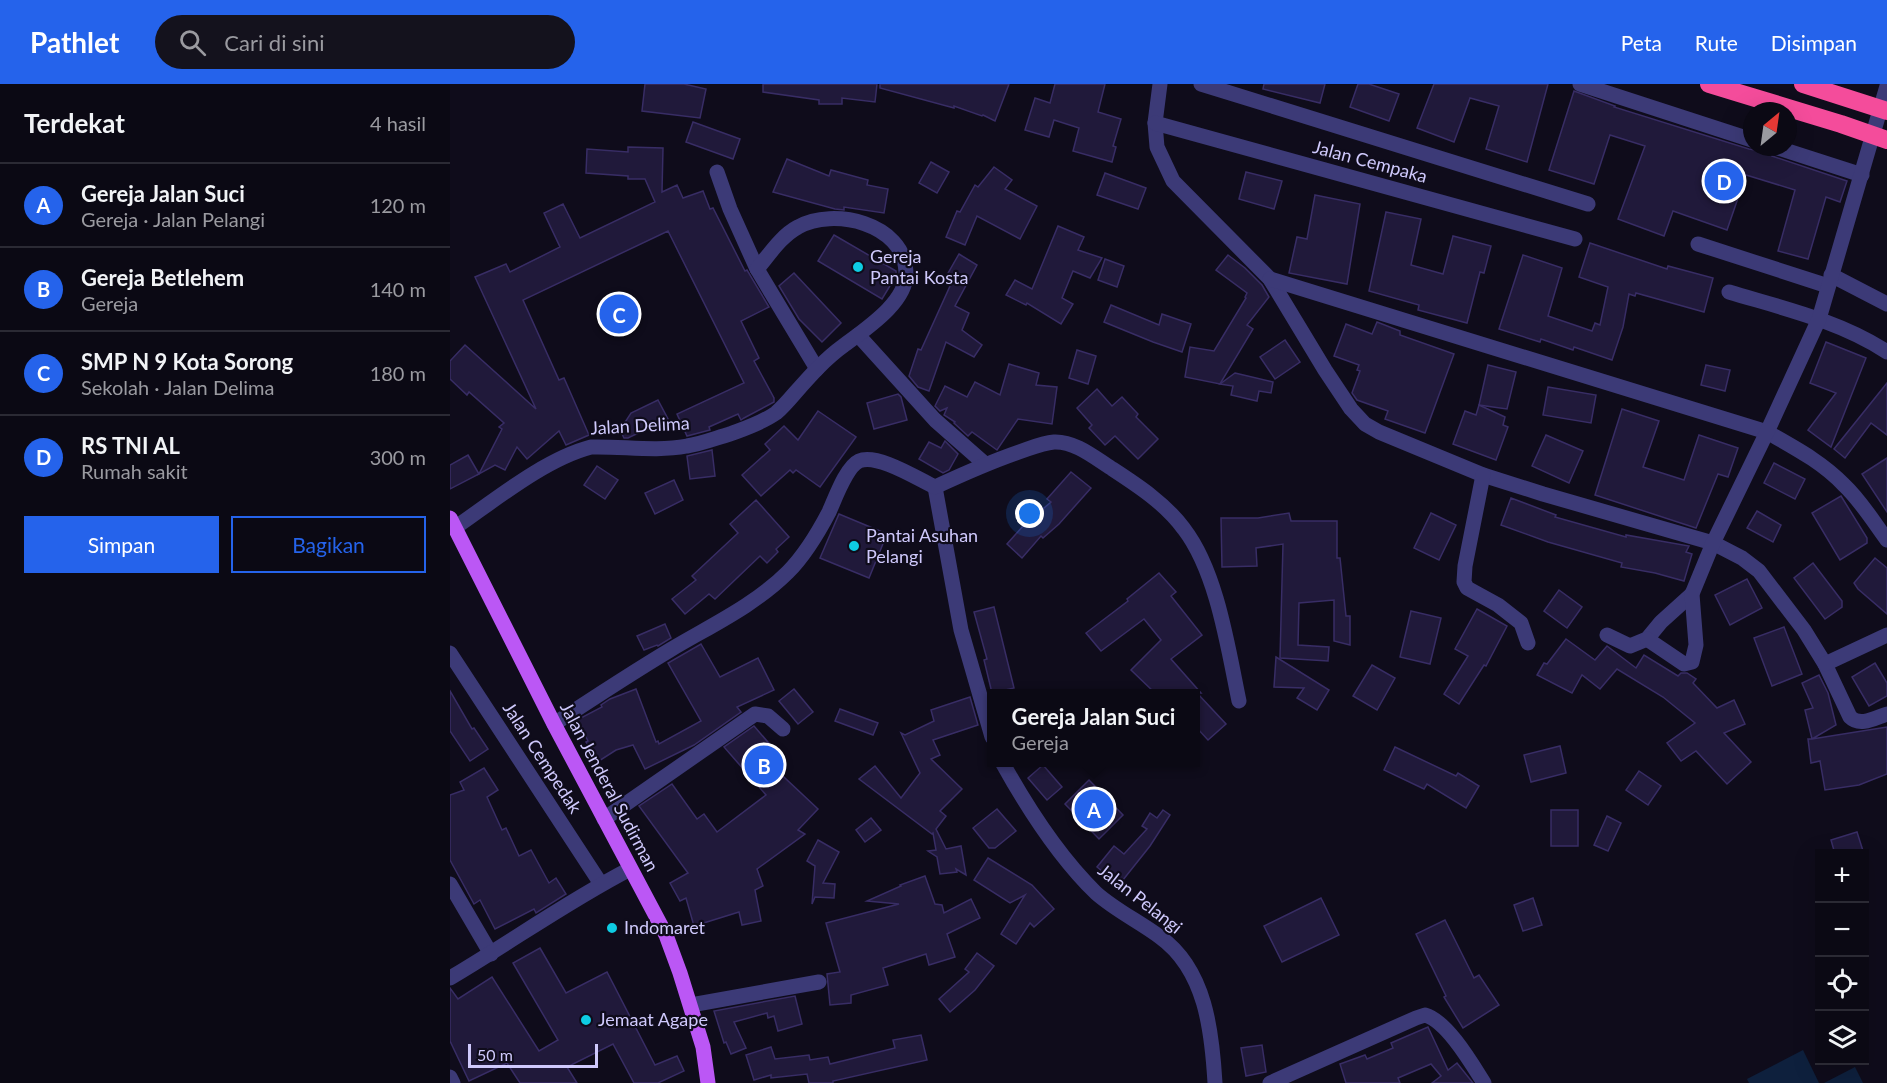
<!DOCTYPE html>
<html lang="id">
<head>
<meta charset="utf-8">
<style>
	:root { --surface:#0b0914; --page:#14121d; --text:#f1f3f6; --muted:#9a9aa0; --line:#2b2a34; --accent:#2563eb }
	body { margin:0; font-family:Lato,sans-serif; background:var(--page); color:var(--text) }
	.controls { position:absolute; right:18px; bottom:18px; display:grid; overflow:hidden; border-radius:0px; box-shadow:0 6px 24px #0002 }
	.controls button { width:54px; height:54px; display:grid; place-items:center; padding:0; border:0; border-bottom:2px solid var(--line); background:var(--surface); color:var(--text); font:30px sans-serif }
	.compass { position:absolute; left:1293px; top:18px; width:54px; height:54px; border-radius:50%; background:var(--surface); box-shadow:0 6px 24px #0002; rotate:29deg }
	.scale { position:absolute; left:18px; bottom:15px; width:130px; box-sizing:border-box; padding-left:6px; border:3px solid #cfc9fc; border-top:0; font-size:16px; line-height:21px; white-space:nowrap; color:#cfc9fc; -webkit-text-stroke:4px #0f0c1b; paint-order:stroke }
	.you { position:absolute; left:580px; top:430px; width:21px; height:21px; margin:-15px; border:4px solid #fff; border-radius:50%; background:#1a73e8; box-shadow:0 0 0 9px #1a73e833 }
	.badge { display:grid; place-items:center; width:39px; height:39px; border-radius:50%; background:var(--accent); color:#fff; font-size:20px; font-weight:700 }
	.pin { position:absolute; translate:-50% -50%; border:3px solid #fff; box-shadow:0 2px 6px #0006 }
	.popup { position:absolute; left:537px; top:605px; width:213px; height:78px; box-sizing:border-box; display:grid; place-content:center; border-radius:0px; background:var(--surface); filter:drop-shadow(0 2px 4px #0005); font-size:20px; white-space:nowrap; color:var(--muted) }
	.popup b { font-size:22px; color:var(--text) }
	.popup::after { content:''; position:absolute; left:50%; top:100%; margin-left:-12px; border:12px solid transparent; border-top-color:var(--surface) }
	.list { margin:0; padding:0; list-style:none }
	h2 { display:flex; justify-content:space-between; align-items:center; height:78px; margin:0; padding:0 24px; font-size:26px }
	h2 small { font-size:20px; font-weight:400; color:var(--muted) }
	.list li { display:grid; grid-template-columns:39px 1fr auto; gap:18px; align-items:center; box-sizing:border-box; height:84px; padding:0 24px; border-top:2px solid var(--line) }
	.list b { display:block; font-size:22px; white-space:nowrap }
	.list p { margin:0; font-size:20px; white-space:nowrap; color:var(--muted) }
	.list em { font-size:20px; font-style:normal; color:var(--muted) }
	.actions { display:flex; gap:12px; padding:18px 24px }
	.actions a { flex:1; padding:14px 0; border:2px solid var(--accent); border-radius:0px; text-align:center; font-size:21px; color:var(--accent) }
	.actions .main { background:var(--accent); color:#fff }
	.icon { flex:none; width:33px; height:33px; fill:none; stroke:currentColor; stroke-width:2; stroke-linecap:round; stroke-linejoin:round }
	.map { position:relative; flex:none; width:1437px; height:999px; overflow:hidden }
	header { display:flex; align-items:center; gap:36px; box-sizing:border-box; height:84px; padding:0 30px; background:var(--accent); color:#fff }
	header strong { font-size:28px }
	nav { display:flex; gap:33px; margin-inline-start:auto; font-size:21px }
	.search { width:420px; height:54px; background:var(--page); display:flex; align-items:center; gap:15px; box-sizing:border-box; padding:0 21px; border-radius:33px; color:var(--muted); font-size:22px }
	main { display:flex }
	aside { flex:1; background:var(--surface) }
	.map>svg:first-child { display:block }
	.water { fill:#0e203d }
	.building { fill:#20193a; stroke:#382d65; stroke-width:1.5 }
	.lines { fill:none; stroke-linecap:round; stroke-linejoin:round }
	.minor { stroke:#3c3a77; stroke-width:15 }
	.major { stroke:#bb57f5; stroke-width:15 }
	.highway { stroke:#f44c9b; stroke-width:18 }
	.poi-dot { fill:#0ecce3; stroke:#0f0c1b; stroke-width:2 }
	.labels { text-anchor:middle; stroke-width:4.5; stroke-linejoin:round; paint-order:stroke }
	.street-label { font-size:18px; fill:#cfc9fc; stroke:#0f0c1b }
	.poi-label { font-size:18px; fill:#cfc9fc; stroke:#0f0c1b; text-anchor:start }
</style>
</head>
<body>
<header>
<strong>Pathlet</strong>
<div class="search"><svg class="icon" aria-label="search" viewBox="0 0 24 24"><circle cx="10" cy="10" r="6"/><path d="M15 15l6 6"/></svg>Cari di sini</div>
<nav><a>Peta</a><a>Rute</a><a>Disimpan</a></nav>
</header>
<main>
<aside>
<h2>Terdekat<small>4 hasil</small></h2>
<ul class="list">
<li><span class="badge">A</span><div><b>Gereja Jalan Suci</b><p>Gereja · Jalan Pelangi</p></div><em>120 m</em></li>
<li><span class="badge">B</span><div><b>Gereja Betlehem</b><p>Gereja</p></div><em>140 m</em></li>
<li><span class="badge">C</span><div><b>SMP N 9 Kota Sorong</b><p>Sekolah · Jalan Delima</p></div><em>180 m</em></li>
<li><span class="badge">D</span><div><b>RS TNI AL</b><p>Rumah sakit</p></div><em>300 m</em></li>
</ul>
<div class="actions"><a class="main">Simpan</a><a>Bagikan</a></div>
</aside>
<div class="map">
<svg width="1437" height="999" viewBox="0 0 1437 999">
	<rect width="100%" height="100%" fill="#0f0c1b"/>
	<g class="water">
		<polygon points="1353,966 1369,999 1299,999 1297,995"/>
		<polygon points="1405,983 1413,999 1374,999"/>
	</g>
	<g class="building">
		<polygon points="195,0 234,0 256,5 250,34 192,27"/>
		<polygon points="313,0 427,0 425,18 392,14 392,20 369,20 369,16 313,8"/>
		<polygon points="430,0 559,0 545,37 533,31 532,32 504,22 504,24 430,4"/>
		<polygon points="605,0 655,0 648,28 671,35 663,62 666,63 662,78 623,67 629,44 604,36 599,53 575,46 585,14 600,19"/>
		<polygon points="814,0 875,0 870,19 813,5"/>
		<polygon points="908,0 919,0 949,10 939,37 900,23"/>
		<polygon points="984,0 1098,0 1077,78 1036,65 1049,22 1020,14 1004,58 967,44"/>
		<polygon points="1124,7 1165,22 1164,23 1299,65 1317,68 1322,72 1397,97 1390,118 1376,113 1358,175 1328,167 1345,106 1296,91 1277,146 1223,127 1214,152 1168,135 1195,62 1160,51 1144,100 1099,86"/>
		<polygon points="243,38 290,55 283,75 236,58"/>
		<polygon points="178,63 213,64 212,108 227,101 233,114 253,107 260,125 263,124 295,187 297,186 319,223 291,237 309,274 304,277 324,314 324,318 294,334 291,336 288,330 259,343 260,346 237,352 227,330 294,299 218,147 73,216 109,296 114,294 139,351 116,361 109,347 77,375 67,363 55,386 45,381 29,390 52,345 49,343 54,339 19,308 17,311 0,295 0,277 15,261 86,325 25,193 56,180 60,188 110,163 94,129 113,120 130,154 205,118 195,95 178,95 178,92 136,89 137,65 178,68"/>
		<polygon points="337,75 379,92 381,86 418,96 417,101 438,105 434,129 394,123 394,126 385,125 323,108"/>
		<polygon points="481,78 499,88 487,109 469,99"/>
		<polygon points="544,83 562,96 555,105 587,122 570,155 527,132 515,161 496,153 507,127 510,128 525,101 528,103"/>
		<polygon points="796,88 832,97 824,125 789,115"/>
		<polygon points="655,89 696,104 688,125 647,111"/>
		<polygon points="865,111 910,120 897,200 839,189 847,153 857,155"/>
		<polygon points="936,128 971,135 961,181 993,190 1003,152 1041,162 1034,189 1030,188 1017,239 968,226 969,221 919,207"/>
		<polygon points="608,142 634,153 628,166 652,174 640,194 623,187 612,214 623,220 611,240 577,219 576,221 556,211 565,196 582,205"/>
		<polygon points="384,151 446,187 446,192 432,215 368,177"/>
		<polygon points="1140,159 1217,185 1218,182 1263,194 1254,228 1186,209 1185,212 1179,210 1173,243 1162,276 1124,263 1123,266 1091,255 1090,258 1049,245 1073,171 1112,184 1098,232 1142,247 1145,239 1150,241 1158,203 1129,193"/>
		<polygon points="509,170 527,181 505,222 519,229 512,246 532,261 524,273 496,258 479,307 468,303 459,292 468,265 471,266 500,202 493,198"/>
		<polygon points="778,171 795,184 812,201 819,213 797,241 803,245 770,300 735,293 740,263 764,267 796,214 795,213 797,209 766,186"/>
		<polygon points="655,175 674,182 667,203 648,196"/>
		<polygon points="344,189 391,239 372,258 349,235 329,202"/>
		<polygon points="661,221 709,241 712,230 741,240 732,268 703,258 654,238"/>
		<polygon points="927,238 950,247 950,251 1004,270 975,349 935,335 938,327 907,316 902,309 910,287 907,286 909,281 884,272 896,240 922,250"/>
		<polygon points="835,256 850,278 825,295 810,273"/>
		<polygon points="1376,258 1416,274 1381,363 1358,346 1386,309 1360,299"/>
		<polygon points="627,266 646,272 638,300 619,294"/>
		<polygon points="559,280 589,289 586,301 607,303 602,340 568,335 547,366 522,348 518,352 504,339 505,338 494,331 497,324 490,327 485,322 495,302 517,313 525,298 550,311"/>
		<polygon points="1038,281 1066,288 1057,325 1029,321"/>
		<polygon points="1256,281 1280,286 1275,307 1251,301"/>
		<polygon points="785,289 823,298 821,309 809,307 807,317 781,311 783,302 770,300"/>
		<polygon points="1437,299 1437,351 1421,339 1395,374 1384,365"/>
		<polygon points="1098,303 1146,311 1141,339 1093,331"/>
		<polygon points="647,305 662,322 672,313 688,330 686,333 708,355 688,375 665,352 655,361 639,344 642,341 627,324"/>
		<polygon points="448,310 451,313 457,336 424,345 417,319"/>
		<polygon points="208,316 218,335 178,354 174,354 170,346 181,329"/>
		<polygon points="1029,321 1055,333 1053,341 1058,343 1046,376 1003,360 1015,327 1026,331"/>
		<polygon points="1172,325 1209,337 1193,383 1234,396 1249,351 1288,364 1278,393 1268,390 1246,444 1145,411"/>
		<polygon points="368,327 406,353 370,403 346,386 343,389 340,386 311,412 292,391 320,366 315,360 334,342 348,356"/>
		<polygon points="1096,351 1133,367 1119,399 1082,382"/>
		<polygon points="495,357 508,370 499,386 493,389 469,375 479,358 491,364"/>
		<polygon points="262,366 265,392 240,395 237,372"/>
		<polygon points="18,371 29,390 0,405 0,381"/>
		<polygon points="1437,374 1437,428 1412,390"/>
		<polygon points="1324,379 1355,395 1345,415 1314,399"/>
		<polygon points="147,382 168,396 155,415 134,401"/>
		<polygon points="621,388 641,404 609,440 593,454 591,452 572,474 557,460 574,441 601,418 597,415"/>
		<polygon points="224,396 233,416 205,430 195,409"/>
		<polygon points="1391,412 1417,454 1417,459 1390,476 1362,429"/>
		<polygon points="1061,414 1106,431 1105,433 1176,453 1176,451 1239,462 1236,468 1242,470 1234,497 1205,489 1171,483 1172,479 1098,458 1051,441"/>
		<polygon points="306,416 339,453 326,465 328,468 317,479 310,472 265,515 259,510 235,530 222,515 246,496 242,492 288,449 280,440"/>
		<polygon points="1307,427 1331,441 1323,458 1297,444"/>
		<polygon points="839,429 841,437 887,437 887,474 890,474 896,532 900,532 900,561 884,557 884,516 849,519 848,561 879,563 878,577 830,574 833,460 806,464 807,482 772,483 771,434 808,434"/>
		<polygon points="981,429 1006,441 989,476 964,464"/>
		<polygon points="389,430 437,450 419,494 370,474"/>
		<polygon points="1425,474 1437,484 1437,530 1408,505 1404,499"/>
		<polygon points="1363,479 1392,517 1392,523 1375,535 1344,494"/>
		<polygon points="709,489 726,508 721,512 752,551 721,575 751,609 747,609 776,640 758,656 746,643 746,609 705,609 681,586 711,556 694,535 651,567 636,549 678,517 677,515"/>
		<polygon points="1297,495 1312,524 1280,541 1265,511"/>
		<polygon points="1109,506 1132,523 1117,544 1094,527"/>
		<polygon points="544,523 564,604 542,609 534,576 537,575 524,528"/>
		<polygon points="1027,525 1057,542 1036,582 1034,581 1009,620 994,610 1018,572 1005,565"/>
		<polygon points="961,527 991,534 980,580 950,573"/>
		<polygon points="215,540 221,554 208,562 207,561 194,566 187,552"/>
		<polygon points="1334,543 1352,590 1322,602 1304,554"/>
		<polygon points="1116,555 1145,576 1157,562 1186,584 1194,571 1228,592 1231,589 1237,589 1246,595 1243,599 1267,624 1284,616 1295,640 1274,649 1301,678 1277,700 1246,667 1231,677 1217,659 1245,639 1213,613 1167,585 1150,605 1132,591 1122,609 1087,591 1094,579 1097,580"/>
		<polygon points="251,560 270,593 308,574 324,606 287,623 291,628 244,661 195,685 183,661 166,666 149,677 136,658 138,657 127,636 152,623 151,621 160,615 186,605 206,658 208,657 209,660 251,637 218,579"/>
		<polygon points="826,573 879,606 867,626 847,614 854,604 824,603"/>
		<polygon points="1425,579 1437,599 1437,612 1419,622 1402,593"/>
		<polygon points="922,581 945,594 927,626 903,612"/>
		<polygon points="1369,591 1378,609 1386,641 1362,655 1437,643 1437,690 1409,701 1375,706 1370,677 1361,679 1358,655 1362,655 1355,626 1363,624 1352,599"/>
		<polygon points="344,605 363,628 348,640 329,617"/>
		<polygon points="0,607 22,645 24,644 38,665 20,677 0,647"/>
		<polygon points="520,613 528,641 483,656 490,671 481,675 512,705 490,727 496,732 486,745 496,765 511,762 516,791 506,785 507,788 490,790 487,773 478,767 486,766 483,749 482,750 409,695 425,682 451,714 470,689 451,649 455,651 484,637 481,626"/>
		<polygon points="390,625 428,639 423,651 385,637"/>
		<polygon points="304,642 336,679 303,664 368,725 348,746 355,750 307,785 313,802 305,806 311,837 292,841 289,828 244,842 236,814 230,817 220,799 238,789 189,722 222,700 247,735 254,730 267,748 316,711 274,663"/>
		<polygon points="1110,662 1116,689 1081,698 1074,671"/>
		<polygon points="945,663 1006,692 1008,689 1029,702 1016,724 977,700 974,705 934,686"/>
		<polygon points="593,681 612,703 597,716 578,694"/>
		<polygon points="34,684 48,706 37,713 52,746 56,744 69,772 81,766 99,799 106,794 116,810 86,829 84,825 45,845 30,816 24,820 0,776 0,711 14,706 10,698"/>
		<polygon points="1189,687 1211,702 1198,721 1176,706"/>
		<polygon points="639,696 673,731 649,755 615,720"/>
		<polygon points="547,725 566,747 545,764 539,764 523,744"/>
		<polygon points="713,726 720,731 700,762 669,801 647,783 664,762 674,770 697,745 692,742 700,729 707,734"/>
		<rect x="1101" y="726" width="27" height="36"/>
		<polygon points="1157,732 1171,739 1158,767 1144,761"/>
		<polygon points="421,734 431,746 415,758 406,746"/>
		<polygon points="1407,748 1414,770 1385,770 1381,756"/>
		<polygon points="368,756 389,768 373,799 385,800 384,814 365,813 362,820 365,782 357,777"/>
		<polygon points="538,774 582,801 604,825 584,843 580,839 566,860 551,850 575,811 560,819 524,796"/>
		<polygon points="475,792 485,820 492,821 494,829 521,815 530,834 497,850 505,873 479,881 476,870 433,884 438,901 401,911 401,919 380,921 377,890 390,888 376,839 449,820 417,817 451,802 450,801"/>
		<polygon points="871,814 889,851 832,878 814,842"/>
		<polygon points="1083,814 1092,841 1073,847 1064,821"/>
		<polygon points="995,836 1024,894 1029,891 1049,921 1013,944 994,913 996,912 966,850"/>
		<polygon points="90,864 116,909 157,888 205,981 227,972 234,987 208,999 184,999 163,960 117,983 127,999 70,999 57,979 19,997 0,957 0,904 8,915 42,893 89,967 108,956 63,879"/>
		<polygon points="527,869 544,882 525,906 500,928 489,915 519,888 515,885"/>
		<polygon points="345,912 352,940 328,947 324,932 318,934 317,929 284,938 296,964 281,970 276,958 274,959 264,927"/>
		<polygon points="978,943 998,986 1007,979 1023,999 982,999 991,992 981,980 948,994 950,999 896,999 890,980 915,971 917,975 943,964 941,959"/>
		<polygon points="471,951 477,976 383,997 383,999 359,999 357,990 321,994 321,991 304,996 296,971 321,963 325,975 359,971 360,976 378,973 380,980 445,964 443,956"/>
		<polygon points="812,961 816,988 796,992 791,964"/>
	</g>
	<g class="lines">
		<g class="minor">
			<path d="M710,0L705,39L707,63L723,97L820,195L875,286L901,325L915,340L929,348L1033,391L1093,410L1263,459L1292,474L1309,487L1354,546L1375,580L1400,633C1410,643 1425,634 1437,630"/>
			<polyline points="751,0 1138,120"/>
			<polyline points="1130,0 1302,56"/>
			<polyline points="705,39 1125,155"/>
			<polyline points="1325,63 1412,91"/>
			<polyline points="267,88 280,125 307,185 367,285"/>
			<polyline points="1248,160 1378,202"/>
			<polyline points="1381,191 1437,220"/>
			<path d="M820,195L1317,348C1345,364 1372,378 1394,401C1411,417 1423,437 1437,456"/>
			<path d="M1279,208C1332,224 1390,237 1437,268"/>
			<polyline points="408,251 485,336 535,380"/>
			<polyline points="1033,391 1015,482 1014,498 1017,504 1048,521 1071,539 1078,559"/>
			<polyline points="485,403 511,546 542,653"/>
			<path d="M6,443C45,416 95,375 141,363C173,362 205,368 237,362C251,360 266,354 280,350C296,344 312,339 326,329C333,323 339,316 345,309C360,292 375,275 393,262C414,246 458,218 456,188C454,139 383,123 348,143C331,152 319,171 307,185"/>
			<polyline points="1157,551 1180,562 1197,555 1211,538 1242,510"/>
			<polyline points="1197,555 1234,580 1242,578 1246,561 1242,510 1263,459 1317,348 1369,235 1437,2"/>
			<polyline points="0,569 151,800"/>
			<polyline points="1375,580 1437,551"/>
			<path d="M104,640C142,615 180,590 220,566C260,542 304,522 338,488C355,471 368,449 379,428C385,415 396,383 409,377C427,369 468,395 485,403C513,390 540,378 569,368C581,364 592,359 604,358C625,357 645,374 661,384C687,401 715,419 734,445C767,488 778,564 789,617"/>
			<path d="M552,678C578,725 608,772 646,809C665,826 690,838 710,853C756,886 762,948 765,999"/>
			<polyline points="154,735 305,630 318,632 333,645"/>
			<polyline points="0,800 41,870"/>
			<path d="M0,894C61,858 118,817 180,785"/>
			<polyline points="241,921 369,898"/>
			<polyline points="0,993 3,999"/>
			<path d="M820,999L966,934L975,931C997,937 1022,980 1034,999"/>
		</g>
		<polyline class="major" points="0,434 104,640 216,851 230,889 253,963 258,999"/>
		<g class="highway">
			<polyline points="1259,0 1391,40 1437,56"/>
			<polyline points="1353,0 1437,27"/>
		</g>
	</g>
	<g class="poi-dot">
		<circle cx="408" cy="183" r="6"/>
		<circle cx="404" cy="462" r="6"/>
		<circle cx="162" cy="844" r="6"/>
		<circle cx="136" cy="936" r="6"/>
	</g>
	<g class="labels">
		<g class="street-label">
			<text transform="translate(920 78) rotate(15)" y="6">Jalan Cempaka</text>
			<text transform="translate(190 342) rotate(-3)" y="6">Jalan Delima</text>
			<text transform="translate(92 674) rotate(57)" y="6">Jalan Cempedak</text>
			<text transform="translate(159 703) rotate(62)" y="6">Jalan Jenderal Sudirman</text>
			<text transform="translate(690 815) rotate(38)" y="6">Jalan Pelangi</text>
		</g>
		<g class="poi-label">
			<text x="420" y="179">Gereja<tspan x="420" dy="21">Pantai Kosta</tspan></text>
			<text x="416" y="458">Pantai Asuhan<tspan x="416" dy="21">Pelangi</tspan></text>
			<text x="174" y="850">Indomaret</text>
			<text x="148" y="942">Jemaat Agape</text>
		</g>
	</g>
</svg>
<div class="controls">
<button>+</button>
<button>−</button>
<button><svg class="icon" aria-label="locate" viewBox="0 0 24 24"><circle cx="12" cy="12" r="6"/><path d="M12 2v4M12 18v4M2 12h4M18 12h4"/></svg></button>
<button><svg class="icon" aria-label="layers" viewBox="0 0 24 24"><path d="M12 4l9 5-9 5-9-5zM3 14l9 5 9-5"/></svg></button>
</div>
<svg class="compass" viewBox="-18 -18 36 36"><path d="M0-13l5 13h-10z" fill="#e53935"/><path d="M0 13l5-13h-10z" fill="#9a9aa0"/></svg>
<div class="scale">50 m</div>
<div class="you"></div>
<div class="pin badge" style="left:644px;top:725px">A</div>
<div class="popup"><b>Gereja Jalan Suci</b>Gereja</div>
<div class="pin badge" style="left:314px;top:681px">B</div>
<div class="pin badge" style="left:169px;top:230px">C</div>
<div class="pin badge" style="left:1274px;top:97px">D</div>
</div>
</main>
</body>
</html>
